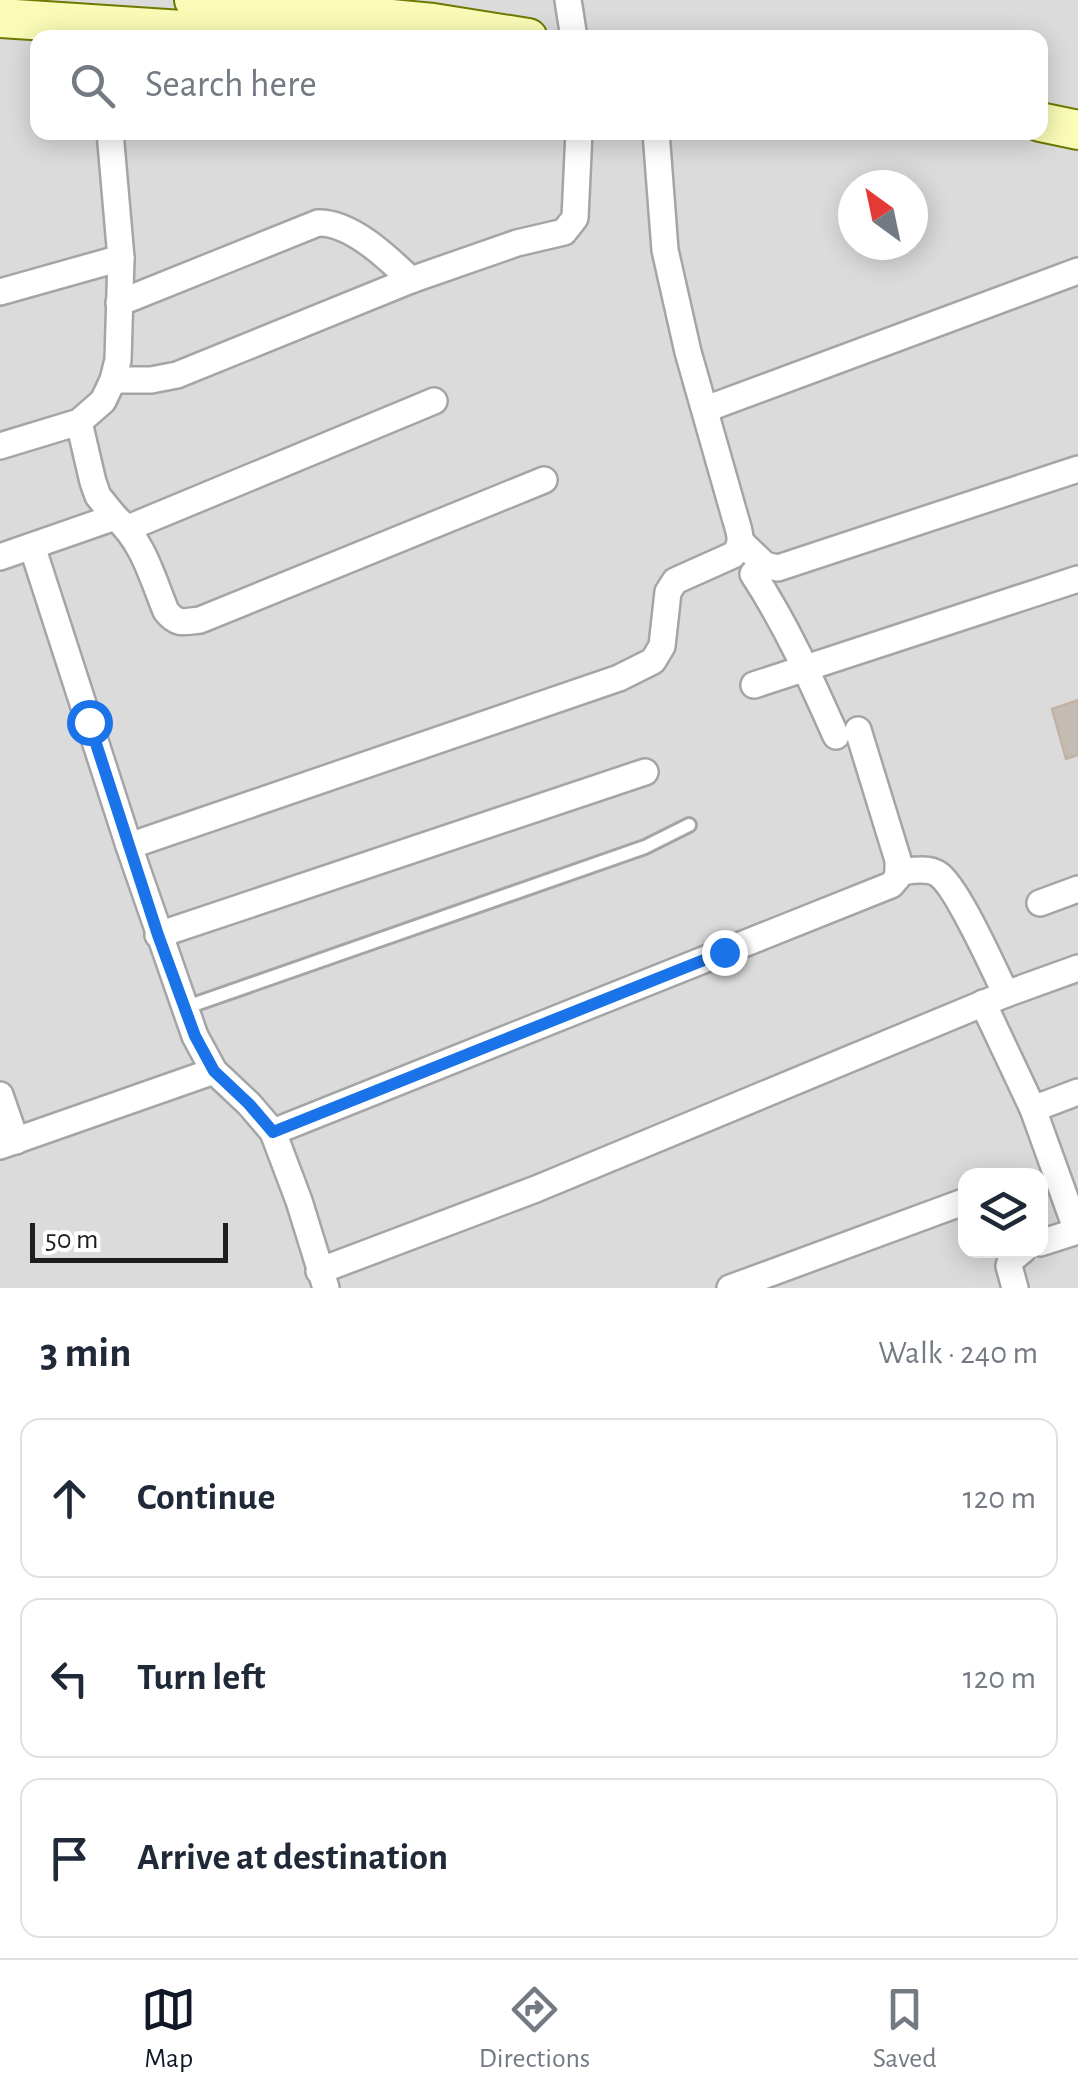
<!DOCTYPE html>
<html lang="en">
<head>
<meta charset="utf-8">
<style>
	:root { --surface:#fff; --page:#f6f6f7; --text:#1f2937; --muted:#747a83; --line:#e0e1e3; --accent:#111827 }
	body { margin:0; font-family:"Alegreya Sans",sans-serif; background:var(--page); color:var(--text) }
	.controls { position:absolute; right:30px; bottom:30px; display:grid; overflow:hidden; border-radius:20px; box-shadow:0 5px 25px #0003 }
	.controls button { width:90px; height:90px; display:grid; place-items:center; padding:0; border:0; border-bottom:2px solid var(--line); background:var(--surface); color:var(--text); font:50px sans-serif }
	.compass { position:absolute; left:838px; top:170px; width:90px; height:90px; border-radius:50%; background:var(--surface); box-shadow:0 5px 25px #0003; rotate:327deg }
	.scale { position:absolute; left:30px; bottom:25px; width:198px; box-sizing:border-box; padding-left:10px; border:5px solid #1e1e1e; border-top:0; font-size:28px; line-height:35px; white-space:nowrap; color:#1e1e1e; -webkit-text-stroke:8px #fff; paint-order:stroke }
	.stop { position:absolute; width:30px; height:30px; margin:-22px; border:8px solid #1a73e8; border-radius:50%; background:#fff }
	.stop.end { background:#1a73e8; border-color:#fff; box-shadow:0 2px 10px #0008 }
	.list { margin:0; padding:0; list-style:none }
	h2 { display:flex; justify-content:space-between; align-items:center; height:130px; margin:0; padding:0 40px; font-size:42px }
	h2 small { font-size:32px; font-weight:400; color:var(--muted) }
	.list li { display:grid; grid-template-columns:65px 1fr auto; gap:30px; align-items:center; box-sizing:border-box; height:160px; margin:0 20px 20px; padding:0 20px; border:2px solid var(--line); border-radius:20px }
	.list b { display:block; font-size:38px; white-space:nowrap }
	.list em { font-size:32px; font-style:normal; color:var(--muted) }
	.icon { flex:none; width:55px; height:55px; fill:none; stroke:currentColor; stroke-width:2; stroke-linecap:round; stroke-linejoin:round }
	.map { position:relative; flex:none; width:1078px; height:1288px; overflow:hidden }
	.search { position:absolute; background:var(--surface); box-shadow:0 5px 25px #0003; left:30px; right:30px; top:30px; height:110px; display:flex; align-items:center; gap:25px; box-sizing:border-box; padding:0 35px; border-radius:20px; color:var(--muted); font-size:38px }
	.sheet { height:670px; background:var(--surface) }
	nav { display:flex; justify-content:space-around; align-items:center; box-sizing:border-box; height:140px; border-top:2px solid var(--line); background:var(--surface); font-size:28px; color:var(--muted) }
	nav a { display:grid; justify-items:center; gap:5px }
	nav .on { color:var(--accent) }
	.map>svg:first-child { display:block }
	.residential { fill:#dcdbdb; fill-rule:evenodd }
	.building { fill:#c4bbb3; stroke:#c2b2a6; stroke-width:2.5 }
	.lines { fill:none; stroke-linecap:round; stroke-linejoin:round }
	.lane-casing { stroke:#a5a5a5; stroke-width:18 }
	.street-casing { stroke:#a5a5a5; stroke-width:30 }
	.secondary-casing { stroke:#6d7901; stroke-width:42 }
	.lane { stroke:#fff; stroke-width:12 }
	.street { stroke:#fff; stroke-width:25 }
	.secondary { stroke:#f9fbb6; stroke-width:38 }
	.route { stroke:#1a73e8; stroke-width:12 }
</style>
</head>
<body>
<div class="map">
<svg width="1078" height="1288" viewBox="0 0 1078 1288">
	<rect width="100%" height="100%" fill="#f0ece4"/>
	<path class="residential" d="M0,0H1078V1288H0ZM38,38H1040V132H38ZM853,185H913V245H853ZM966,1176H1040V1250H966Z"/>
	<polygon class="building" points="1078,700 1078,755 1066,759 1052,709"/>
	<g class="lines">
		<defs>
			<polyline id="lane" points="184,1008 645,847 689,825"/>
			<g id="street">
				<polyline points="568,0 574,38"/>
				<polyline points="0,292 121,258"/>
				<path d="M119,303L318,223C351,222 388,258 411,280"/>
				<polyline points="113,380 151,380 177,375 411,280 517,243 564,232 575,218 579,132"/>
				<polyline points="706,409 1078,271"/>
				<polyline points="79,422 103,401 113,380 118,360 121,258 110,132"/>
				<polyline points="0,446 79,422 93,482 98,496 115,517"/>
				<polyline points="128,528 434,401"/>
				<polyline points="741,542 765,565 778,568 1078,469"/>
				<polyline points="32,546 129,846 195,1036 214,1071 249,1104 273,1132 299,1201 326,1288"/>
				<path d="M0,557L115,517C143,541 152,577 166,611C177,625 183,622 200,620L544,480"/>
				<path d="M753,574C787,626 811,680 836,736"/>
				<polyline points="754,685 1078,579"/>
				<path d="M129,846L619,678L653,661L662,646L668,592L675,581L733,555C745,544 739,531 735,517L688,352L665,250L656,132"/>
				<path d="M898,872C910,871 928,867 938,874C957,886 994,970 1006,994"/>
				<polyline points="1040,903 1078,889"/>
				<polyline points="158,935 645,772"/>
				<polyline points="983,1003 1033,1109 1078,1092"/>
				<polyline points="0,1095 16,1141"/>
				<polyline points="1033,1109 1077,1231"/>
				<polyline points="273,1132 891,885 898,877 898,860 858,730"/>
				<polyline points="0,1146 214,1071"/>
				<polyline points="1040,1243 1078,1231"/>
				<polyline points="319,1271 536,1189 1006,994 1078,968"/>
				<polyline points="730,1288 966,1201"/>
				<polyline points="1015,1288 1009,1266 1011,1260 1023,1250"/>
			</g>
			<g id="secondary">
				<polyline points="194,0 255,2 299,10 433,23 528,38"/>
				<polyline points="0,18 304,38"/>
				<polyline points="1040,122 1078,130"/>
			</g>
		</defs>
		<use href="#lane" class="lane-casing"/>
		<use href="#street" class="street-casing"/>
		<use href="#secondary" class="secondary-casing"/>
		<use href="#lane" class="lane"/>
		<use href="#street" class="street"/>
		<use href="#secondary" class="secondary"/>
	</g>
	<g class="lines">
		<polyline class="route" points="89,722 158,935 195,1036 214,1071 249,1104 273,1132 724,952"/>
	</g>
</svg>
<div class="controls">
<button><svg class="icon" aria-label="layers" viewBox="0 0 24 24"><path d="M12 4l9 5-9 5-9-5zM3 14l9 5 9-5"/></svg></button>
</div>
<svg class="compass" viewBox="-18 -18 36 36"><path d="M0-13l5 13h-10z" fill="#e53935"/><path d="M0 13l5-13h-10z" fill="#747a83"/></svg>
<div class="scale">50 m</div>
<div class="stop" style="left:89px;top:722px"></div>
<div class="stop end" style="left:724px;top:952px"></div>
<div class="search"><svg class="icon" aria-label="search" viewBox="0 0 24 24"><circle cx="10" cy="10" r="6"/><path d="M15 15l6 6"/></svg>Search here</div>
</div>
<section class="sheet">
<h2>3 min<small>Walk · 240 m</small></h2>
<ul class="list">
<li><svg class="icon" aria-label="ahead" viewBox="0 0 24 24"><path d="M12 20V5M6 11l6-6 6 6"/></svg><div><b>Continue</b></div><em>120 m</em></li>
<li><svg class="icon" aria-label="left" viewBox="0 0 24 24"><path d="M17 20v-9H6M10 6l-5 5 5 5"/></svg><div><b>Turn left</b></div><em>120 m</em></li>
<li><svg class="icon" aria-label="arrive" viewBox="0 0 24 24"><path d="M6 21V4h12l-3 4 3 4H6"/></svg><div><b>Arrive at destination</b></div></li>
</ul>
</section>
<nav>
<a class="on"><svg class="icon" aria-label="map" viewBox="0 0 24 24"><path d="M3 6l6-2 6 2 6-2v14l-6 2-6-2-6 2zM9 4v14M15 6v14"/></svg>Map</a>
<a><svg class="icon" aria-label="directions" viewBox="0 0 24 24"><path d="M12 3l9 9-9 9-9-9zM9 14v-3h6M13 9l2 2-2 2"/></svg>Directions</a>
<a><svg class="icon" aria-label="saved" viewBox="0 0 24 24"><path d="M7 4h10v16l-5-4-5 4z"/></svg>Saved</a>
</nav>
</body>
</html>
